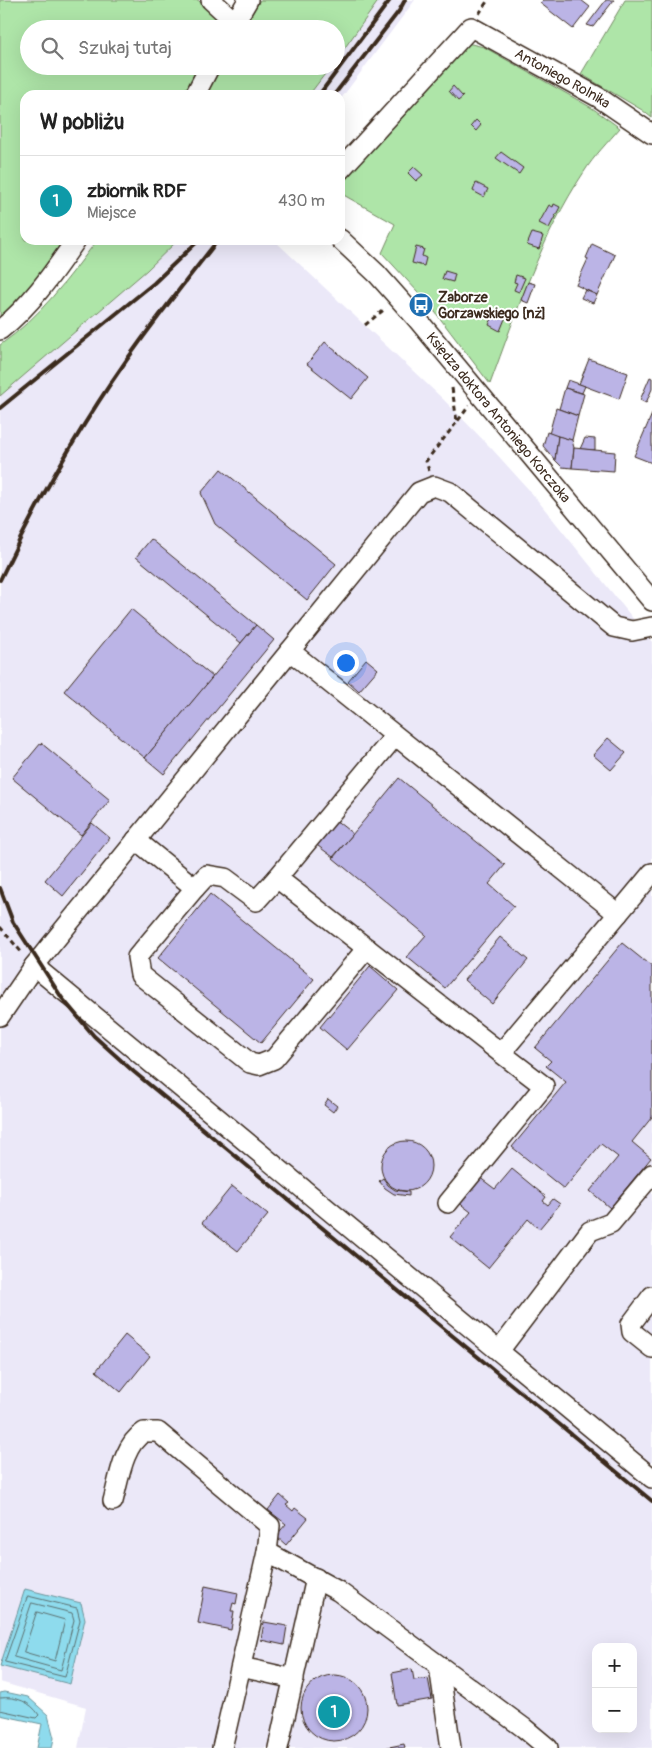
<!DOCTYPE html>
<html lang="pl">
<head>
<meta charset="utf-8">
<style>
	:root { --surface:#fff; --page:#f2f2f2; --text:#222; --muted:#767676; --line:#e0e0e0; --accent:#1f6fb2 }
	body { margin:0; font-family:Pangolin,sans-serif; background:var(--page); color:var(--text) }
	.controls { position:absolute; right:15px; bottom:15px; display:grid; overflow:hidden; border-radius:10px; box-shadow:0 5px 20px #0002 }
	.controls button { width:45px; height:45px; display:grid; place-items:center; padding:0; border:0; border-bottom:1px solid var(--line); background:var(--surface); color:var(--text); font:25px sans-serif }
	.you { position:absolute; left:345px; top:662px; width:18px; height:18px; margin:-12px; border:4px solid #fff; border-radius:50%; background:#1a73e8; box-shadow:0 0 0 8px #1a73e833 }
	.badge { display:grid; place-items:center; width:32px; height:32px; border-radius:50%; background:var(--accent); color:#fff; font-size:16px; font-weight:700 }
	.pin { position:absolute; translate:-50% -50%; border:2px solid #fff; box-shadow:0 1px 5px #0006 }
	.list { margin:0; padding:0; list-style:none }
	h2 { display:flex; justify-content:space-between; align-items:center; height:65px; margin:0; padding:0 20px; font-size:21px }
	h2 small { font-size:16px; font-weight:400; color:var(--muted) }
	.list li { display:grid; grid-template-columns:32px 1fr auto; gap:15px; align-items:center; box-sizing:border-box; height:90px; padding:0 20px; border-top:1px solid var(--line) }
	.list b { display:block; font-size:19px; white-space:nowrap }
	.list p { margin:0; font-size:16px; white-space:nowrap; color:var(--muted) }
	.list em { font-size:16px; font-style:normal; color:var(--muted) }
	.icon { flex:none; width:28px; height:28px; fill:none; stroke:currentColor; stroke-width:2; stroke-linecap:round; stroke-linejoin:round }
	.map { position:relative; flex:none; width:652px; height:1748px; overflow:hidden }
	.search { position:absolute; background:var(--surface); box-shadow:0 5px 20px #0002; left:20px; top:20px; width:325px; height:55px; display:flex; align-items:center; gap:12px; box-sizing:border-box; padding:0 18px; border-radius:28px; color:var(--muted); font-size:19px }
	.panel { position:absolute; background:var(--surface); box-shadow:0 5px 20px #0002; left:20px; top:90px; width:325px; height:155px; border-radius:15px }
	.map>svg:first-child { display:block }
	.built { fill:#ebe8f8; fill-rule:evenodd }
	.green { fill:#aee5a8; stroke:#748863 }
	.water { fill:#8edbed; stroke:#6d949a }
	.lines { fill:none; stroke-linecap:round; stroke-linejoin:round }
	.shore { stroke:#5c7171; stroke-width:1 }
	.building { fill:#bbb4e6; stroke:#3b2a1e }
	.minor-casing { stroke:#3b2a1e; stroke-width:22 }
	.path { stroke:#3b2a1e; stroke-width:3; stroke-dasharray:5 4; stroke-linecap:butt }
	.minor { stroke:#fff; stroke-width:19 }
	.rail { stroke:#3b2a1e; stroke-width:4 }
	.labels { text-anchor:middle; stroke-width:4; stroke-linejoin:round; paint-order:stroke }
	.street-label { font-size:14px; fill:#3b2a1e; stroke:#fff }
	.poi-label { font-size:14px; font-weight:bold; fill:#3b2a1e; stroke:#fff; text-anchor:start }
</style>
</head>
<body>
<div class="map">
<svg width="652" height="1748" viewBox="0 0 652 1748">
	<rect width="100%" height="100%" fill="#fff"/>
	<filter id="ink" filterUnits="userSpaceOnUse"><feTurbulence type="fractalNoise" baseFrequency=".02" numOctaves="2"/><feDisplacementMap in="SourceGraphic" scale="10" xChannelSelector="R" yChannelSelector="G"/><feConvolveMatrix kernelMatrix="1 2 1 2 8 2 1 2 1" color-interpolation-filters="sRGB"/></filter>
	<g filter="url(#ink)">
		<g class="built">
			<polygon points="379,0 415,0 340,100 340,95 309,95 331,66 336,66 336,60"/>
			<path d="M178,240H274L444,400L493,450L530,491L652,642V1748H78L86,1707L0,1682V396L147,270ZM596,1647H633V1729H596Z"/>
		</g>
		<g class="green">
			<polygon points="0,0 198,0 224,25 222,29 29,29 29,66 202,66 186,95 25,95 25,240 66,240 25,293 0,319"/>
			<polygon points="260,0 379,0 336,60 336,29 243,29"/>
			<polygon points="625,0 652,0 652,118 642,110 581,74"/>
			<path d="M467,43L484,47L592,108L620,128C608,142 594,156 584,172C541,237 517,311 490,384L429,304L382,253L395,224L340,193V184Z"/>
			<polygon points="222,66 331,66 309,95 206,95"/>
			<path d="M97,240H178L147,270L0,396V345C39,318 69,278 97,240Z"/>
		</g>
		<g class="water">
			<polygon points="25,1589 81,1603 85,1619 70,1684 0,1666"/>
			<polygon points="5,1692 28,1697 48,1715 54,1738 52,1748 37,1748 42,1724 0,1715 0,1693"/>
		</g>
		<g class="lines">
			<g class="shore">
				<polygon points="28,1596 77,1608 80,1620 65,1677 5,1662"/>
				<polygon points="32,1603 72,1613 74,1620 61,1670 14,1657"/>
				<polygon points="37,1612 65,1620 55,1661 24,1652"/>
				<path d="M0,1698C16,1696 31,1702 39,1715L36,1718L0,1710"/>
			</g>
		</g>
		<g class="building">
			<polygon points="543,0 581,0 590,7 573,29 540,3"/>
			<polygon points="606,0 614,0 593,27 587,25"/>
			<polygon points="453,86 463,97 458,101 449,91"/>
			<polygon points="476,120 481,125 476,131 471,126"/>
			<polygon points="501,152 523,168 519,174 496,158"/>
			<polygon points="414,167 423,175 416,181 408,173"/>
			<polygon points="476,183 488,189 484,197 473,191"/>
			<polygon points="554,204 560,207 549,228 539,223 549,205 553,207"/>
			<polygon points="532,233 543,236 539,249 527,245"/>
			<polygon points="592,244 615,255 597,295 576,285 588,259 586,258"/>
			<polygon points="416,247 424,249 422,256 426,258 424,266 412,263"/>
			<polygon points="445,271 455,274 453,282 442,279"/>
			<polygon points="516,275 525,278 519,292 514,290 517,283 514,282"/>
			<polygon points="528,282 535,284 528,303 521,300"/>
			<polygon points="585,290 597,295 593,303 581,298"/>
			<polygon points="496,309 507,314 500,331 489,325"/>
			<polygon points="325,342 368,378 351,399 307,364"/>
			<polygon points="589,359 628,373 619,399 579,384"/>
			<polygon points="650,377 652,378 652,389 646,403 640,400"/>
			<polygon points="568,380 585,386 582,393 565,388"/>
			<polygon points="565,388 584,394 578,416 559,409"/>
			<polygon points="556,408 578,416 572,440 549,434"/>
			<polygon points="652,414 652,463 634,456"/>
			<polygon points="547,432 558,436 555,460 543,446"/>
			<polygon points="558,436 572,440 574,448 572,468 562,467 555,460"/>
			<polygon points="585,438 595,439 595,450 580,449"/>
			<polygon points="574,448 615,452 614,471 572,468"/>
			<polygon points="221,469 336,564 307,600 215,524 201,493"/>
			<polygon points="151,539 256,625 241,643 136,557"/>
			<polygon points="131,609 213,677 145,758 64,691"/>
			<polygon points="256,625 274,640 164,774 145,758"/>
			<polygon points="366,659 378,669 359,691 348,681"/>
			<polygon points="608,738 626,753 611,770 593,755"/>
			<polygon points="41,743 110,800 81,835 12,778"/>
			<polygon points="399,778 505,865 489,884 514,906 445,988 407,957 426,935 333,858"/>
			<polygon points="334,819 353,834 333,857 314,843"/>
			<polygon points="92,823 110,838 63,896 45,880"/>
			<polygon points="210,894 314,979 261,1043 158,958"/>
			<polygon points="500,937 528,960 492,1004 464,980"/>
			<polygon points="622,943 652,967 652,1117 632,1142 651,1158 610,1208 590,1191 618,1157 601,1144 564,1189 512,1147 566,1082 546,1066 551,1061 535,1048"/>
			<polygon points="370,966 398,990 347,1050 320,1027"/>
			<polygon points="328,1099 337,1106 333,1112 324,1105"/>
			<circle cx="406" cy="1166" r="25"/>
			<polygon points="512,1169 546,1197 543,1201 548,1205 553,1199 560,1204 539,1229 528,1219 488,1268 450,1237 471,1212 458,1202 479,1177 495,1189"/>
			<polygon points="383,1178 388,1185 395,1190 409,1192 409,1196 394,1194 385,1188 379,1181"/>
			<polygon points="232,1186 268,1215 238,1251 202,1223"/>
			<polygon points="125,1335 150,1356 121,1392 96,1371"/>
			<polygon points="280,1495 289,1503 286,1505 293,1511 295,1508 308,1518 286,1545 276,1536 286,1524 268,1510"/>
			<polygon points="205,1586 238,1593 236,1604 233,1603 231,1611 234,1611 231,1630 198,1623"/>
			<polygon points="264,1622 287,1626 284,1645 261,1640"/>
			<polygon points="412,1669 414,1680 428,1678 432,1699 397,1705 392,1673"/>
			<circle cx="334" cy="1708" r="33"/>
			<polygon points="404,1744 405,1748 384,1748"/>
		</g>
		<g class="lines">
			<defs>
				<g id="minor">
					<polyline points="211,0 235,22"/>
					<polyline points="231,29 248,0"/>
					<polyline points="195,95 210,66"/>
					<path id="s1" d="M340,170L471,27L598,97L652,134"/>
					<path id="s2" d="M340,239L377,274L417,319L652,601"/>
					<path d="M0,330C32,304 53,273 76,240"/>
					<polyline points="290,651 587,889 618,914 501,1053 277,878 395,736"/>
					<polyline points="136,840 195,888 137,957 140,975 250,1063 259,1065 274,1059 367,948"/>
					<polyline points="195,888 207,875 225,878 256,901 277,878"/>
					<polyline points="618,914 652,873"/>
					<polyline points="34,966 419,492 434,486 450,492 614,627 632,631 652,627"/>
					<polyline points="0,1016 34,966 652,1478"/>
					<polyline points="448,1203 544,1086 501,1053"/>
					<polyline points="652,1296 631,1324 632,1332 652,1348"/>
					<polyline points="499,1351 590,1231 611,1223 652,1174"/>
					<path d="M113,1501C119,1479 123,1445 144,1432H158L270,1526L267,1552"/>
					<polyline points="439,1666 451,1748"/>
					<polyline points="241,1667 294,1679"/>
					<polyline points="222,1748 267,1552 338,1591 524,1728 548,1748"/>
					<polyline points="278,1748 316,1578"/>
				</g>
			</defs>
			<use href="#minor" class="minor-casing"/>
			<g class="path">
				<polyline points="479,14 488,0"/>
				<polyline points="365,325 386,308"/>
				<polyline points="452,388 457,422 469,406"/>
				<polyline points="429,471 426,461 457,422"/>
				<polyline points="0,927 23,954"/>
			</g>
			<use href="#minor" class="minor"/>
			<g class="rail">
				<polyline points="319,95 390,0"/>
				<polyline points="334,95 399,11 405,0"/>
				<polyline points="0,408 154,283 199,240"/>
				<path d="M0,580C40,496 86,415 141,340C166,306 192,273 218,240"/>
				<polyline points="0,888 13,922 62,998 94,1036 134,1072 652,1501"/>
			</g>
		</g>
	</g>
	<defs>
		<symbol id="bus-disc" viewBox="-11 -11 22 22"><circle r="9.5" fill="#1f6fb2" stroke="#fff"/><path d="M-5-6H5V4H4V6H2V4H-2V6H-4V4H-5ZM-3.5-4V0h7V-4ZM-3.5 1.2v1.5H-2V1.2ZM2 1.2v1.5H3.5V1.2Z" fill="#fff"/></symbol>
	</defs>
	<g fill-rule="evenodd">
		<use href="#bus-disc" x="407" y="291" width="28" height="28"/>
	</g>
	<g class="labels">
		<g class="street-label">
			<text dy="5" stroke="none"><textPath href="#s1" startOffset="299">Antoniego Rolnika</textPath></text>
			<text dy="5" stroke="none"><textPath href="#s2" startOffset="239">Księdza doktora Antoniego Korczoka</textPath></text>
		</g>
		<g class="poi-label">
			<text x="438" y="302">Zaborze<tspan x="438" dy="16">Gorzawskiego [nż]</tspan></text>
		</g>
	</g>
</svg>
<div class="controls">
<button>+</button>
<button>−</button>
</div>
<div class="you"></div>
<div class="pin badge" style="left:334px;top:1712px;background:#0f9aa8">1</div>
<div class="search"><svg class="icon" aria-label="search" viewBox="0 0 24 24"><circle cx="10" cy="10" r="6"/><path d="M15 15l6 6"/></svg>Szukaj tutaj</div>
<section class="panel">
<h2>W pobliżu<small></small></h2>
<ul class="list">
<li><span class="badge" style="background:#0f9aa8">1</span><div><b>zbiornik RDF</b><p>Miejsce</p></div><em>430 m</em></li>
</ul>
</section>
</div>
</body>
</html>
